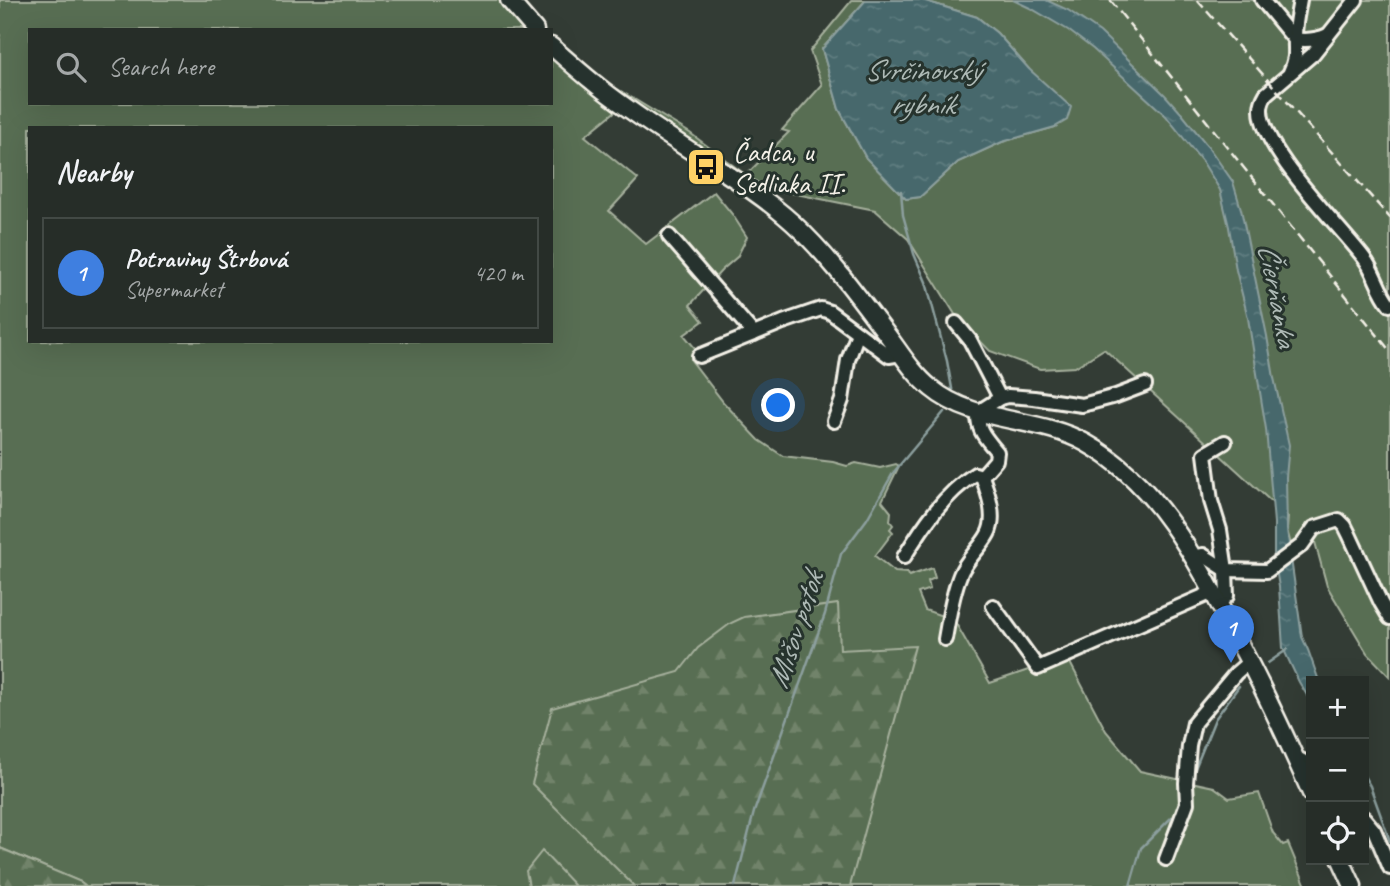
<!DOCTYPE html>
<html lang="en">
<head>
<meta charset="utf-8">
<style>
	:root { --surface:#262d28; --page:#2e3530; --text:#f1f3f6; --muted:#a4a8a8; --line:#424945; --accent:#8abfa5 }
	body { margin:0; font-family:Caveat,sans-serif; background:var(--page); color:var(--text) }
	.controls { position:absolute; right:21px; bottom:21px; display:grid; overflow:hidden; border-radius:0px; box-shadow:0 7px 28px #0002 }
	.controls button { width:63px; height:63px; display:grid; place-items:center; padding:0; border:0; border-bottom:2px solid var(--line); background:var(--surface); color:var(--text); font:35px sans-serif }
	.you { position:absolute; left:779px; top:406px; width:24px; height:24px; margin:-18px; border:5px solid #fff; border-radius:50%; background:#1a73e8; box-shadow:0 0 0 10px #1a73e833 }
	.badge { display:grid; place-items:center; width:46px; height:46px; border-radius:50%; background:var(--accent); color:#fff; font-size:23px; font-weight:700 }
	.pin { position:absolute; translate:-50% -58px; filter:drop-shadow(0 2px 4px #0008) }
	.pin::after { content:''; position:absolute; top:37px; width:24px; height:21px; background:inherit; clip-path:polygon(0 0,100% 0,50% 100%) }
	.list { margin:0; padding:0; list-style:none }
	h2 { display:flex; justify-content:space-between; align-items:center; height:91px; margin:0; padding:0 28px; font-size:30px }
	h2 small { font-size:23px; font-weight:400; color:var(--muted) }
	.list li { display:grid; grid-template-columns:46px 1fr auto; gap:21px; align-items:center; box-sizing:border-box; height:112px; margin:0 14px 14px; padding:0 14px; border:2px solid var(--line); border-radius:0px }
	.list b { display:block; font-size:26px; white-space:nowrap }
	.list p { margin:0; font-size:23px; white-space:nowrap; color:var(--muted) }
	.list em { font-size:23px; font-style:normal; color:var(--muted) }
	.icon { flex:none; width:38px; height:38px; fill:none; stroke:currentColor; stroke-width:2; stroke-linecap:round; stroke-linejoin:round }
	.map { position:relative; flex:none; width:1390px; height:886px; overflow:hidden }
	.search { position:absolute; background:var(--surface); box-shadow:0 7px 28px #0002; left:28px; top:28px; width:525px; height:77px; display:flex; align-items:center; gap:18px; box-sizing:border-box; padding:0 24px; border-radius:0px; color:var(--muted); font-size:26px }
	.panel { position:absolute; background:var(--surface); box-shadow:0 7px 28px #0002; left:28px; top:126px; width:525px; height:217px; border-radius:0px }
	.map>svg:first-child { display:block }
	.grass { fill:#596e52; stroke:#a6b09d; stroke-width:2; fill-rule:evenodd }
	.forest { fill:url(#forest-firs); stroke:#a6b09d; stroke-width:2 }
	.water { fill:url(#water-ripples); stroke:#8c9f9e; stroke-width:2 }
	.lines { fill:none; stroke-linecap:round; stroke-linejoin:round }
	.stream { stroke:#8c9f9e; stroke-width:2.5 }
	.minor-casing { stroke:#f4f1e8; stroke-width:18 }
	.major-casing { stroke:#f4f1e8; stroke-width:21 }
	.minor { stroke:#26332d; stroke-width:12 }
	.major { stroke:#26332d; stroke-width:16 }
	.rail { stroke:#f4f1e8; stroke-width:2.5; stroke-dasharray:10 5; stroke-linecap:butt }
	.labels { text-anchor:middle; stroke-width:6; stroke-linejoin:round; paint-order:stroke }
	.poi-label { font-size:28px; fill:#f4f1e8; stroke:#26332d; text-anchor:start }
	.water-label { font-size:30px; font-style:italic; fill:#aebab6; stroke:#26332d }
</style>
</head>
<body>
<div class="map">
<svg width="1390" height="886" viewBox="0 0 1390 886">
	<defs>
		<pattern id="forest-firs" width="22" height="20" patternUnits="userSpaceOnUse" patternTransform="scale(1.75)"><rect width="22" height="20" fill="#596e52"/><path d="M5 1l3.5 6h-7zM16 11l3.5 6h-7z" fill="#71836b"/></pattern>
		<pattern id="water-ripples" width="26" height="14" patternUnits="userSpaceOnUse" patternTransform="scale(1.75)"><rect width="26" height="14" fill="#46686c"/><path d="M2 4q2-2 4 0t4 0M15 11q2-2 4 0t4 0" fill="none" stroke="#617e81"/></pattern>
	</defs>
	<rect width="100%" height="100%" fill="#333c35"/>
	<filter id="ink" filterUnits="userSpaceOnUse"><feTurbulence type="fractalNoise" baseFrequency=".0143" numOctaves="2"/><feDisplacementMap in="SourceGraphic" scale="14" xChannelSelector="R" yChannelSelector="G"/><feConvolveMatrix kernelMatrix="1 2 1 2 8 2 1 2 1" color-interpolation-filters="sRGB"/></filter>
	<g filter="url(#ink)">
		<path class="grass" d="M0,0H516L542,30H30V103H551V39L596,76L690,133L746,175L789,132L782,130L822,85L810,51L852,0H866L822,49L839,109L866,158L906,199L920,197L958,162L1002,142L1055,127L1029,69L997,33L977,17L922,0H1390V677L1367,653L1327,586L1315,542L1306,534L1292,548L1287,530L1288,517L1104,349L1075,367L1040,369L990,351L956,316L908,239L875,210L752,185L617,110L585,136L638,179L609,211L646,244L714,192L732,214L747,237L737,257L722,270L690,305L703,321L684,335L695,348L691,360L724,403L759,440L783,456L833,462L847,466L856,463L880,468L896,464L899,466L882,501L891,512L890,521L893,525L890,529L893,532L875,556L895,572L908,573L909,576L932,568L935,578L928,581L930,589L918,593L925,610L954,620L990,683L1067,657L1106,731L1140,771L1214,787L1229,798L1259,793L1273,833L1283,845L1288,843L1306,886H86L81,882L0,848ZM30,128H551V341H30Z"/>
		<g class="forest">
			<polygon points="838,604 840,650 915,646 850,886 634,886 532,784 552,708 679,672 698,648 731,623 744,617"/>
			<polygon points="0,848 81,882 86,886 0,886"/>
			<polygon points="542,851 575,886 529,886 526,871"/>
		</g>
		<g class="water">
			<polygon points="866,0 922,0 977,17 997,33 1029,69 1071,107 1067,120 1055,127 1002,142 958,162 920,197 906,199 866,158 839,109 822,49"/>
			<polygon points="1013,0 1046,0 1068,10 1100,32 1165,95 1182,114 1207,145 1233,182 1241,209 1267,336 1274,378 1289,445 1286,477 1287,530 1302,637 1308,650 1319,681 1311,681 1311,702 1299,682 1283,648 1279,587 1274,556 1274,523 1266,429 1248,318 1236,270 1229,227 1220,190 1204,164 1166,116 1093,49 1068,30 1032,9"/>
		</g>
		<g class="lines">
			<g class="stream">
				<polyline points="901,191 903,215 914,254 926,282 947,361 953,394"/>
				<polyline points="1268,663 1288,649"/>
				<polyline points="1364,776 1370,786 1390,841"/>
				<polyline points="1192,782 1194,771 1215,719 1239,686"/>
				<polyline points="735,886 754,812 825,614 841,554 867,519 893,473 944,412"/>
				<polyline points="1130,886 1141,848 1172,817"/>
			</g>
			<defs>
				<g id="minor">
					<path d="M1262,0L1294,39C1306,41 1317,40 1328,35"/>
					<path d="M1356,0L1313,54L1266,94C1263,99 1261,103 1261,109C1260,148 1339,225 1364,258C1375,272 1378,291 1390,305"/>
					<path d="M1290,72C1298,55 1294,52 1295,36C1295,24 1298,12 1300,0"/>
					<polyline points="669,236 754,334"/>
					<polyline points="956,323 970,340 1000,398"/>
					<polyline points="699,356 783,322 821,309 830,312 889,356 895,355 899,351"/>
					<polyline points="834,421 842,400 848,360 858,333"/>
					<path d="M904,557C923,526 944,494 975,474L982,476"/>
					<polyline points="1193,557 1203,555 1226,570 1267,571 1302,545 1314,528 1339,520 1345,526 1349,534 1381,603 1390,618"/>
					<polyline points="1219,603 1227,596 1226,570 1220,530 1211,501 1205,454 1225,442"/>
					<polyline points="993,606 1038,668 1213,592"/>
					<path d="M945,639C949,617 952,595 960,575C966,559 980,549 988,534C997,517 988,493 982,476L996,460L997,452C986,438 977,431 978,412L1000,398L1008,396L1034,398L1082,405L1116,396L1145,385"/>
					<polyline points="1295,757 1311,765"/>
					<polyline points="1364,818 1374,830 1390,868"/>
					<polyline points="1166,859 1187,803 1186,783 1189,746 1194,723 1236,673 1250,661"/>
				</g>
				<g id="major">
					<polyline points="509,0 535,30"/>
					<path d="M551,46C565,58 579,71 593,82C623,107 656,128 688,149C724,172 761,194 793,223C827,254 854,291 882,328C898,348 911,372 931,388C974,424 1037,416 1086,443C1158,483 1198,563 1234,633C1262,685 1287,739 1311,793"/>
					<polyline points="1341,860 1353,886"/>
				</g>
			</defs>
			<use href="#minor" class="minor-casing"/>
			<use href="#major" class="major-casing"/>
			<use href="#minor" class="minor"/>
			<use href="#major" class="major"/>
			<g class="rail">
				<polyline points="1110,0 1390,351"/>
				<polyline points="1197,0 1390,218"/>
			</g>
		</g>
	</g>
	<defs>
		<symbol id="bus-square" viewBox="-11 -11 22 22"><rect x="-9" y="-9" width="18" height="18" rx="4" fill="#ffd166" stroke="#26332d"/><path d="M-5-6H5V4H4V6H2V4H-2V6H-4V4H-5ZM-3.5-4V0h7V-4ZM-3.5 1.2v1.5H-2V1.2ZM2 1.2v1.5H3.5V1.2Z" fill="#111"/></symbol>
	</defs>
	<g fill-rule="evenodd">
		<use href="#bus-square" x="684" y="145" width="44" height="44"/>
	</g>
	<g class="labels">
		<g class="poi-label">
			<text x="733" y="161">Čadca, u<tspan x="733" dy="32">Sedliaka II.</tspan></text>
		</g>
		<g class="water-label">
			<text x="922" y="80">Svrčinovský<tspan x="922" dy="34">rybník</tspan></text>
			<text transform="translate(1278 295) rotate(79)" y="10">Čierňanka</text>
			<text transform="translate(795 630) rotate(-72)" y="10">Mišov potok</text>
		</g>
	</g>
</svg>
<div class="controls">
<button>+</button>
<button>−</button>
<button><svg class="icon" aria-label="locate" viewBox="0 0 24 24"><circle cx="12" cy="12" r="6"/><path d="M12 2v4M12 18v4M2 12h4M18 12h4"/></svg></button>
</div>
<div class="you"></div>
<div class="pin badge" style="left:1231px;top:663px;background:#3f7fe0">1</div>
<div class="search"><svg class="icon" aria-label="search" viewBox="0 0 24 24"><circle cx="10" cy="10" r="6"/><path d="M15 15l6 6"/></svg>Search here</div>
<section class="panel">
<h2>Nearby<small></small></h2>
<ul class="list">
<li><span class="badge" style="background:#3f7fe0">1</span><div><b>Potraviny Štrbová</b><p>Supermarket</p></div><em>420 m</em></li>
</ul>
</section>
</div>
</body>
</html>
